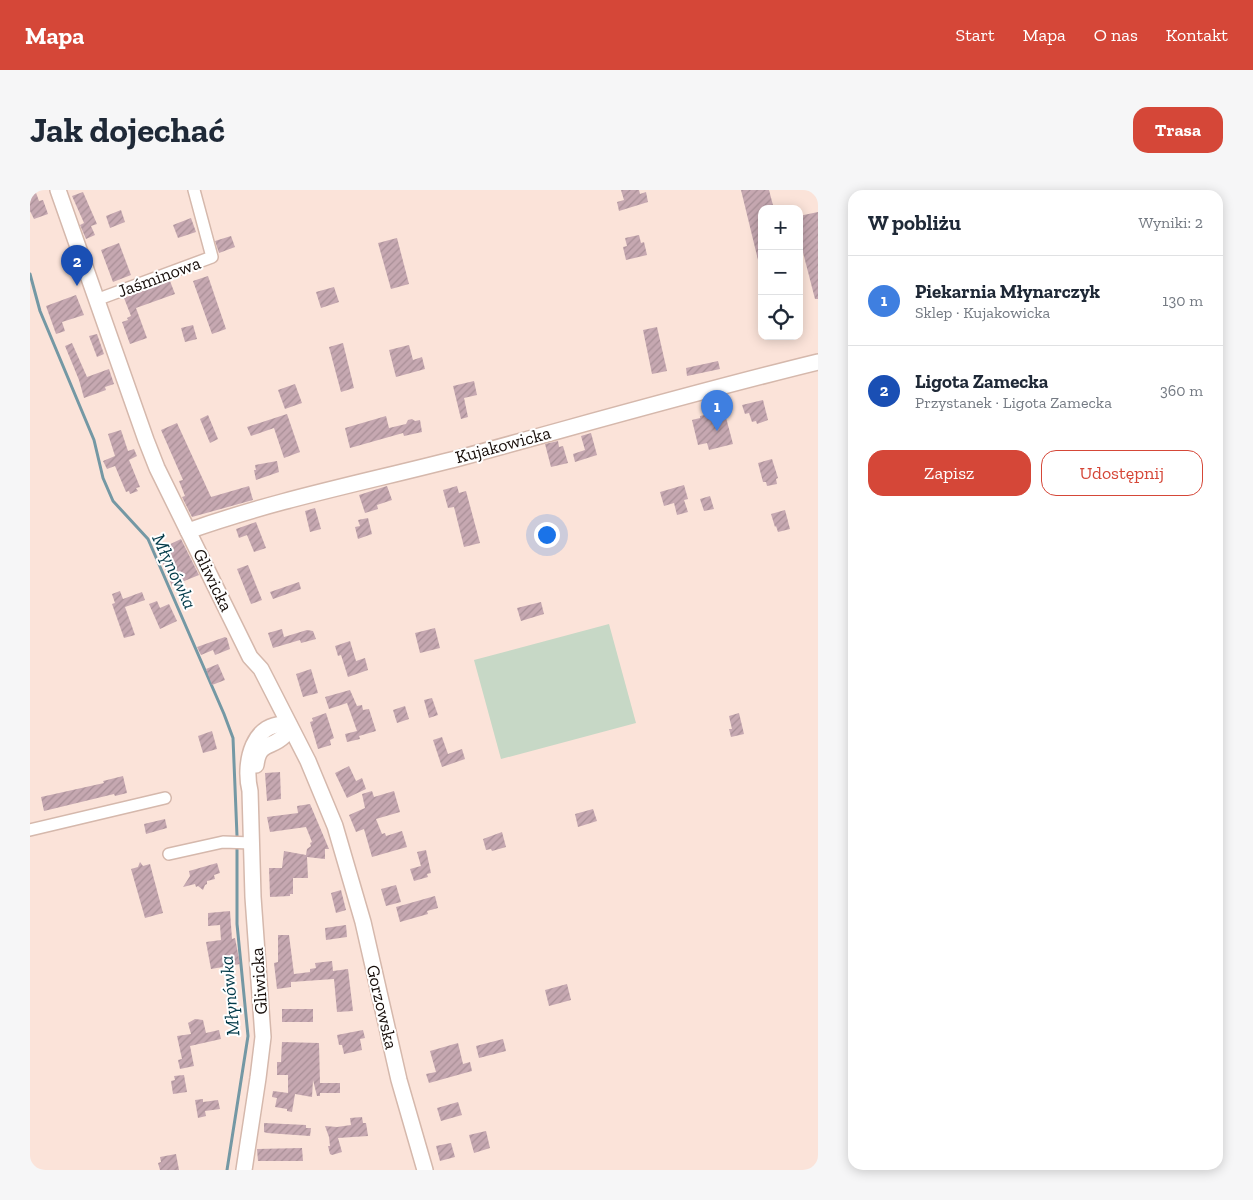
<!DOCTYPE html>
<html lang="pl">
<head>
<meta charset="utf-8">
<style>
	:root { --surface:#fff; --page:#f6f6f7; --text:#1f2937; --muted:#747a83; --line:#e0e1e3; --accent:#d54738 }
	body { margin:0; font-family:"Zilla Slab",serif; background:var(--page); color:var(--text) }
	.controls { position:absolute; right:15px; top:15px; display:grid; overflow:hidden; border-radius:10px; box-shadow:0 2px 12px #0003 }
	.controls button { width:45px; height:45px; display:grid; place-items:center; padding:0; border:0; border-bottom:1px solid var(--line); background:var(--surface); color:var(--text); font:25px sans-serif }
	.you { position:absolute; left:516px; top:344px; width:18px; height:18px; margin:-12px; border:4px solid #fff; border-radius:50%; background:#1a73e8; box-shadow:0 0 0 8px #1a73e833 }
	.badge { display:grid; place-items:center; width:32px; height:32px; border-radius:50%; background:var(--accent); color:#fff; font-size:16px; font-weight:700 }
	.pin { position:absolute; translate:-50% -41px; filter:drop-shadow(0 1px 2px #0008) }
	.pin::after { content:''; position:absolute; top:26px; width:18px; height:15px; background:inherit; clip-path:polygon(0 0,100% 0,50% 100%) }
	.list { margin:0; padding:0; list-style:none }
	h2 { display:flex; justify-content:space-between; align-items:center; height:65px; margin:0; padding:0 20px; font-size:21px }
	h2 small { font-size:16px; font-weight:400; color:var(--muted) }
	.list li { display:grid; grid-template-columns:32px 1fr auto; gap:15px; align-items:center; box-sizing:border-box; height:90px; padding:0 20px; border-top:1px solid var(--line) }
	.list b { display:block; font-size:19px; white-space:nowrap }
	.list p { margin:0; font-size:16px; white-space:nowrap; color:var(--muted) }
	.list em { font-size:16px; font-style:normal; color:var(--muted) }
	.actions { display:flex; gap:10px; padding:15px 20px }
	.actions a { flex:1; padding:11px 0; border:1px solid var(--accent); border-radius:15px; text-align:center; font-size:18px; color:var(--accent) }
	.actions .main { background:var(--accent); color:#fff }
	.icon { flex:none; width:28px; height:28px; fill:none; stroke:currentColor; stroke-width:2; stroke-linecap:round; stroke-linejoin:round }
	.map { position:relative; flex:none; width:788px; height:980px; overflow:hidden; border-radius:15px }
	header { display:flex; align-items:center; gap:30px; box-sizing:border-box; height:70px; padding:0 25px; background:var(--accent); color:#fff }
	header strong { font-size:24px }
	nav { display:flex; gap:28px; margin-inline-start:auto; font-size:18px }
	.intro { display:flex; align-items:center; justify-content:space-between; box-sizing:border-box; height:120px; padding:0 30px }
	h1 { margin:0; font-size:35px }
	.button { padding:12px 22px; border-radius:15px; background:var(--accent); color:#fff; font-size:18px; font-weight:700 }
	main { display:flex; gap:30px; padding:0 30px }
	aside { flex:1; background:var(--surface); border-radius:15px; box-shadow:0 2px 12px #0003 }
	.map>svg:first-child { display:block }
	.garden { fill:#c7d8c6 }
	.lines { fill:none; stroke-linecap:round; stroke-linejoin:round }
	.stream { stroke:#7498a4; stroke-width:3 }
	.building { fill:url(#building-hatch) }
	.street-casing { stroke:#d5b8ac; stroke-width:14 }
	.secondary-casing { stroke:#d5b8ac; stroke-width:18 }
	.street { stroke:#fff; stroke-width:11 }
	.secondary { stroke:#fff; stroke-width:15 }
	.labels { text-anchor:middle; stroke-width:4; stroke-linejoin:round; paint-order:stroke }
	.street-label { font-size:18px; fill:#170e0a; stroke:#fff }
	.water-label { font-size:19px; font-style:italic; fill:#013948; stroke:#fff }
</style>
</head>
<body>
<header>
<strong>Mapa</strong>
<nav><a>Start</a><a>Mapa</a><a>O nas</a><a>Kontakt</a></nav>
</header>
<div class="intro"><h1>Jak dojechać</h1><a class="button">Trasa</a></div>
<main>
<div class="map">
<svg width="788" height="980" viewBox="0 0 788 980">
	<defs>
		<pattern id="building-hatch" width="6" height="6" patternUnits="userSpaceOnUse" patternTransform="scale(1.25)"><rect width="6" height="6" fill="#c6a8b1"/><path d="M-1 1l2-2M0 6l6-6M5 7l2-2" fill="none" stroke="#a98f97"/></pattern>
	</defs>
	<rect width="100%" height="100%" fill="#fbe3d9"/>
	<polygon class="garden" points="579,434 606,533 471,569 444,470"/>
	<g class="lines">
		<g class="stream">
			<polyline points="0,84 10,121 64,250 73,288 83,311 118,349 194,524 203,548 207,646"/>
			<polyline points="197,980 218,846 207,734 207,659"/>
		</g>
	</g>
	<g class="building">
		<polygon points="0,0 5,0 9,11 13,10 18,24 4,29 0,21"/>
		<polygon points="591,0 609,0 610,4 616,2 618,12 589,21 587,12 594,10"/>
		<polygon points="711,0 739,0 744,19 732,19 732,73 729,74"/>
		<polygon points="53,2 67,34 61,36 65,45 56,49 50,35 54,33 42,6"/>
		<polygon points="91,20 95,32 80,38 76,26"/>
		<polygon points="788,22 788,109 785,109 769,47 769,26"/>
		<polygon points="161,28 166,42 148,48 143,35"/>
		<polygon points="609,45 611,53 614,52 617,65 596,70 593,57 597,56 595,48"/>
		<polygon points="201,46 205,57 189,63 185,51"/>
		<polygon points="367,48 379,94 361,99 348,53"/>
		<polygon points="89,53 101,85 83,92 71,60"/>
		<polygon points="178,86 196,139 182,144 163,91"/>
		<polygon points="140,91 145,104 106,118 117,148 100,154 92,132 98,130 97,128 101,126 94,108"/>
		<polygon points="304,97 309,112 291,118 286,102"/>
		<polygon points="46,105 54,125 32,132 35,141 26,144 16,116"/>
		<polygon points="163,135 167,149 155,152 151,138"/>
		<polygon points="627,137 637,181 622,184 613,140"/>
		<polygon points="67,144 74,164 67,167 59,146"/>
		<polygon points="42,153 57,187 79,179 84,194 75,197 76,200 54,208 49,190 35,156"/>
		<polygon points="313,153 324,198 311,202 299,157"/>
		<polygon points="379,155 383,170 392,167 395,179 366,187 359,160"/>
		<polygon points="688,171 690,179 657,186 656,178"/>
		<polygon points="444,191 447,205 434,208 438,227 431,229 423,196"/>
		<polygon points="265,194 272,213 255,219 248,200"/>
		<polygon points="733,210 738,230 727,234 726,231 722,232 719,223 715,224 712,215"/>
		<polygon points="694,220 703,254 679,260 677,253 668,255 662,230 670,228 670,226"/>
		<polygon points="257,224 270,262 254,268 244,238 221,246 217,237"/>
		<polygon points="178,225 188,249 180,253 170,229"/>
		<polygon points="356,226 359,238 376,234 378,230 382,229 385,231 390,230 392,242 374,246 373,243 320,258 315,238"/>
		<polygon points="147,233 181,307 219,296 223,310 162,327 152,307 155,306 149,291 153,290 131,240"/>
		<polygon points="91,240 98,261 104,259 107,266 99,270 110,297 106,298 108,301 100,304 99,301 96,302 85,276 77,279 73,271 85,266 78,244"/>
		<polygon points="561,243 567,265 545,272 543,264 555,260 551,246"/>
		<polygon points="528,251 529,257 533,256 538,273 521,277 515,254"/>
		<polygon points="742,269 748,288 746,289 747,294 737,296 736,292 733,292 728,273"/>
		<polygon points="247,271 249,282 226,290 224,280 226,280 225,275"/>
		<polygon points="654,295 658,309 654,310 658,322 647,325 644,313 634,316 630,302"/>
		<polygon points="357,296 362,310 347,315 348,319 335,323 329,305"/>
		<polygon points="427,296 429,303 436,301 450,353 434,357 424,317 418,318 413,300"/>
		<polygon points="680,306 684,319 674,321 670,309"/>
		<polygon points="285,318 291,339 280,342 275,321"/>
		<polygon points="755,320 760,339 748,342 746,336 745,337 741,324"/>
		<polygon points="338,328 342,344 328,349 325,337 330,336 328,330"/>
		<polygon points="226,332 236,358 224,362 217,345 209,348 206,339"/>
		<polygon points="151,349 169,385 142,396 126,357 133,354 134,357"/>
		<polygon points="218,375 232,410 221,414 207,379"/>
		<polygon points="269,392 271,399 243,409 240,402"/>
		<polygon points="90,401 93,409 112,402 115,410 95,417 105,445 94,448 82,414 85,413 82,404"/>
		<polygon points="127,411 130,418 139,414 147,431 130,439 119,414"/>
		<polygon points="511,412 514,424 491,431 487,418"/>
		<polygon points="405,438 410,458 390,463 385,443"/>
		<polygon points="252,439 254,447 277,440 283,441 286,449 271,453 270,450 243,458 238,443"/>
		<polygon points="195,447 197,448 200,459 185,465 183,460 171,465 167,457"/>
		<polygon points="320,451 326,471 335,468 338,480 318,487 311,465 308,466 305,456"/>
		<polygon points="188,474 195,490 182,495 176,479"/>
		<polygon points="281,479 288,503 273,507 266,484"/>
		<polygon points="320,500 327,516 332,515 333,520 339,519 346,541 329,546 330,549 317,552 315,544 327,541 317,513 299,519 295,507"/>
		<polygon points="402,508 408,525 399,528 394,510"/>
		<polygon points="375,516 379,529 367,533 363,520"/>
		<polygon points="296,523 304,548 300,550 301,555 288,559 280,532 283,531 282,528"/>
		<polygon points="709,523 714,544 701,547 699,539 702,539 699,526"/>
		<polygon points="182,541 187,559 173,563 168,546"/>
		<polygon points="412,547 418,564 432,559 435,569 412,577 403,550"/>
		<polygon points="319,576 326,591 332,588 336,599 317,608 305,583"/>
		<polygon points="250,582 251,609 237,611 235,583"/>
		<polygon points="93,586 97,603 85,606 84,604 14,621 11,607 74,593 73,591"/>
		<polygon points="342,601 344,607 364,601 370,622 346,629 352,644 355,643 356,646 372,641 377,657 342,667 334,639 326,642 319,625 335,618 332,604"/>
		<polygon points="280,614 299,659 295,659 295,669 277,667 278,688 263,688 263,704 260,704 260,706 240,707 239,678 252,678 254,661 276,665 277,659 281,656 280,653 282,652 276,637 240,642 237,627 268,623 267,616"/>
		<polygon points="563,619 567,631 548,637 545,624"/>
		<polygon points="135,629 137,638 116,644 114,634"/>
		<polygon points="472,642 476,657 462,661 461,659 456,660 453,649"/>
		<polygon points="396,660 401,683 397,684 398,687 384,691 380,679 391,676 387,662"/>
		<polygon points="110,672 113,676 120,674 133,723 115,728 101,679 108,677"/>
		<polygon points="187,673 190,683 184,685 185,689 177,691 177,694 175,695 173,700 168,696 166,697 165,694 153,697 160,686 159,681"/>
		<polygon points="366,695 371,712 356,716 351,699"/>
		<polygon points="311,700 316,720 306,723 301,703"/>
		<polygon points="405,706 408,718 397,721 398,724 370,732 366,717"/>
		<polygon points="200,721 202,749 205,748 210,774 181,779 176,752 191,750 190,735 178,736 178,723"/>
		<polygon points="316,735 317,747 296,750 295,738"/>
		<polygon points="248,745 259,745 264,784 280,782 280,779 286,778 285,773 302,771 303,781 318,779 323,821 307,822 304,789 261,792 261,797 247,799 244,773 248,772"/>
		<polygon points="537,794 541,810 519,816 515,800"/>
		<rect x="252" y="819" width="31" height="13"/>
		<polygon points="165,829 173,830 176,843 189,840 191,849 160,856 164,876 150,879 148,870 152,869 147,846 161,844 158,833"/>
		<polygon points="333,840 335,848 330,849 332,860 314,864 312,855 309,855 307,845"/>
		<polygon points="473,849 476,861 449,868 446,856"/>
		<polygon points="252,852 289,853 290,893 310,893 310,903 290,903 290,906 287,906 283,890 282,907 265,904 262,922 257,921 257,919 245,917 247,908 242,907 243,901 258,903 258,885 247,885 247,872 251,872"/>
		<polygon points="428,853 433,874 440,872 442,881 399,893 396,884 406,882 400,861"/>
		<polygon points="154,885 157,902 143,904 141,891 145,890 144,886"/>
		<polygon points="173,909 173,912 188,910 190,919 175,921 176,926 168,928 165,910"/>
		<polygon points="428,912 432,925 411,931 407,918"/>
		<polygon points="332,927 333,933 336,933 338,946 308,948 312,962 302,965 300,964 298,956 300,956 299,947 295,936 307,937 321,935 320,928"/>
		<polygon points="234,933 276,935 276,938 281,938 280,946 237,943 234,942"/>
		<polygon points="456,941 460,958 444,963 439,945"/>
		<polygon points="421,953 425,967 410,971 406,956"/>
		<polygon points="272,958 273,971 228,971 227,959"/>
		<polygon points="146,964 149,980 130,980 128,973 131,972 130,967"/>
	</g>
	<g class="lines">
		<defs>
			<g id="street">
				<polyline points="66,110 182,67 164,0"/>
				<polyline points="0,640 135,608"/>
				<polyline points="139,664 193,652 221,653"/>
			</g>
			<g id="secondary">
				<polyline points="28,0 116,250 127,278 220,467 231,479 278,571 305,636 333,732 369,890 395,980"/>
				<path d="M158,341C248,309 341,291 433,267C551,235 669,201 788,172"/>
				<path d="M226,575C229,551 241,559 254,546C256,544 258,538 259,535"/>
				<path d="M214,980L228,888L233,847L223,707L220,601C213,573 223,529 259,535"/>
			</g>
		</defs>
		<use href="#street" class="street-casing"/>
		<use href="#secondary" class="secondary-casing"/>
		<use href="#street" class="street"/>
		<use href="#secondary" class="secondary"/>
	</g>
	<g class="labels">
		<g class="street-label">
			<text transform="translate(129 87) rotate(-20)" y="6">Jaśminowa</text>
			<text transform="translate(473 255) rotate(-15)" y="6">Kujakowicka</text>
			<text transform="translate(183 390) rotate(64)" y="6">Gliwicka</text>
			<text transform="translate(229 791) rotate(-94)" y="6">Gliwicka</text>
			<text transform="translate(352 817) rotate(77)" y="6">Gorzowska</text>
		</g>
		<g class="water-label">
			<text transform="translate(145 381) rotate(65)" y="7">Młynówka</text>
			<text transform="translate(199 806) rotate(-95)" y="7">Młynówka</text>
		</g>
	</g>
</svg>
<div class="controls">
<button>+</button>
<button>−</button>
<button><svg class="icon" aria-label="locate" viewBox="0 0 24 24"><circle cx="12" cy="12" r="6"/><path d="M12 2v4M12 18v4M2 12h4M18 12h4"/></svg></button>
</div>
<div class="you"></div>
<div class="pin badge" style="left:687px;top:241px;background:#3f7fe0">1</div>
<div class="pin badge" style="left:47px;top:96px;background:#1a4fb4">2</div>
</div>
<aside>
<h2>W pobliżu<small>Wyniki: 2</small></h2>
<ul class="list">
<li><span class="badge" style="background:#3f7fe0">1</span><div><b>Piekarnia Młynarczyk</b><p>Sklep · Kujakowicka</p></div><em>130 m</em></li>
<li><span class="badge" style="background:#1a4fb4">2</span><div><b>Ligota Zamecka</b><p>Przystanek · Ligota Zamecka</p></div><em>360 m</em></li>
</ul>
<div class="actions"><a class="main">Zapisz</a><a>Udostępnij</a></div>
</aside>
</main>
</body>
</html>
